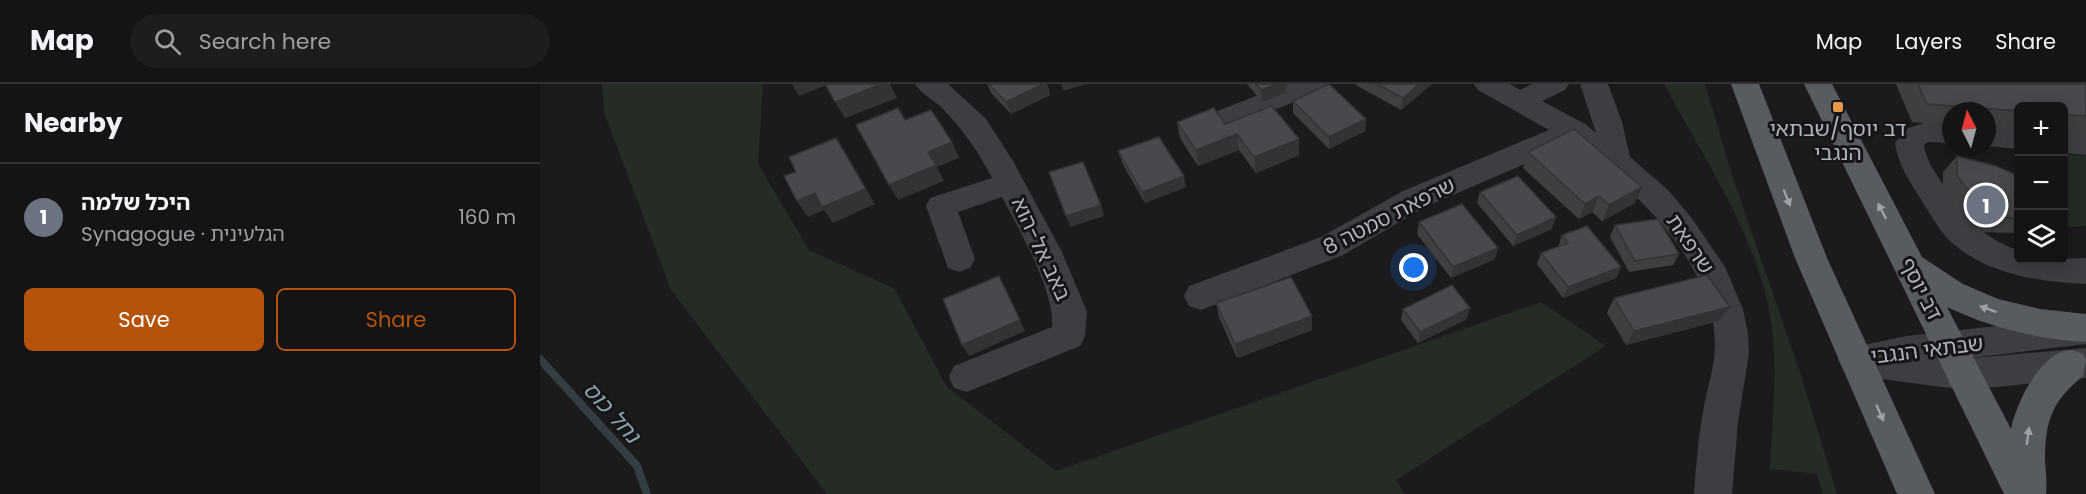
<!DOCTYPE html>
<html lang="en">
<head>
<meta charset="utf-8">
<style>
	:root { --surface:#141416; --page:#1d1d1f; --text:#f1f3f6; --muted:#9d9ea1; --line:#333335; --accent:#b45309 }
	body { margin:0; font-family:Poppins,"Noto Sans Hebrew",sans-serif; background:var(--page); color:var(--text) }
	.controls { position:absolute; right:18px; top:18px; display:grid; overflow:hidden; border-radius:9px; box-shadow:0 3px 15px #0003 }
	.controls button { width:54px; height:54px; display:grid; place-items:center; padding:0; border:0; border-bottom:2px solid var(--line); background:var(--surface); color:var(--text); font:30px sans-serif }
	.compass { position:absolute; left:1402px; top:18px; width:54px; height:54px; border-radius:50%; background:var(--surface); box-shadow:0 3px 15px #0003; rotate:354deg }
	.you { position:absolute; left:874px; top:184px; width:21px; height:21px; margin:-15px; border:4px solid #fff; border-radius:50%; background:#1a73e8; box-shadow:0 0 0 9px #1a73e833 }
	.badge { display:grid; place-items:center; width:39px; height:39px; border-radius:50%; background:var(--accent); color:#fff; font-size:20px; font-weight:700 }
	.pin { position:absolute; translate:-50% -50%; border:3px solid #fff; box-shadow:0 2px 6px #0006 }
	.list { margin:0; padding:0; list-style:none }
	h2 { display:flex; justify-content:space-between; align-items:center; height:78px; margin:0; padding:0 24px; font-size:26px }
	h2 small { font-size:20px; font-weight:400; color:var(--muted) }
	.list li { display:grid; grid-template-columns:39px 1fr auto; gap:18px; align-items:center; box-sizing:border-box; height:108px; padding:0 24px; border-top:2px solid var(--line) }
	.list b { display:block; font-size:22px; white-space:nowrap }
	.list p { margin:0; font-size:20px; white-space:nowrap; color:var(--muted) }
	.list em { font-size:20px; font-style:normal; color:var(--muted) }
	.actions { display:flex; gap:12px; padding:18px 24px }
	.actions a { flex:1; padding:14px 0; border:2px solid var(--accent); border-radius:9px; text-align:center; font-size:21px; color:var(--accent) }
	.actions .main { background:var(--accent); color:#fff }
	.icon { flex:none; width:33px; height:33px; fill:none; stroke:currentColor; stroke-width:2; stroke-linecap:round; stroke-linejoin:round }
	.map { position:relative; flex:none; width:1546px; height:410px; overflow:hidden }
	header { display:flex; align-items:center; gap:36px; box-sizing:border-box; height:84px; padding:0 30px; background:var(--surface); border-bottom:2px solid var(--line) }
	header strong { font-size:28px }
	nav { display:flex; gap:33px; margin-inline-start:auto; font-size:21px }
	.search { width:420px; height:54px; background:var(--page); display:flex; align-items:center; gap:15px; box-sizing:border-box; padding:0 21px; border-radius:33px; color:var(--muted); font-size:22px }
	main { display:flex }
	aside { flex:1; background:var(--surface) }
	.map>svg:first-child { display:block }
	.green { fill:#252c25 }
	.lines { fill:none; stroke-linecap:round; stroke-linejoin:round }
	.stream { stroke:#333e42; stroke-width:8 }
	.minor { fill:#3c3e41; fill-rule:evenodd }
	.major { fill:#585b60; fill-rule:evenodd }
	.wall { fill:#3e3f41 }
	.shaded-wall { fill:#323335 }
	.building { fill:#48494c; stroke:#323335; stroke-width:1.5 }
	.oneway { fill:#9da2a9 }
	.poi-dot { fill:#e4974b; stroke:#161618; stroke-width:2 }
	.labels { text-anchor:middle; stroke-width:6; stroke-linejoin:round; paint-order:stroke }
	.poi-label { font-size:21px; fill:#aeb4bb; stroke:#161618 }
	.street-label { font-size:21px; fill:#aeb4bb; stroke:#161618 }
	.water-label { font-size:22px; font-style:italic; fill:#89a6b2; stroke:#161618 }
</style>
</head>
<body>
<header>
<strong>Map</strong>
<div class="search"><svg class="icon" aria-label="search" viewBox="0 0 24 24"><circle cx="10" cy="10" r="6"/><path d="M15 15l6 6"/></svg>Search here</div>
<nav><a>Map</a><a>Layers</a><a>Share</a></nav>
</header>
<main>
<aside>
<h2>Nearby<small></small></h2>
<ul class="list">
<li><span class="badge" style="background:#6b7280">1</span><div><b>היכל שלמה</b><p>Synagogue · הגלעינית</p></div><em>160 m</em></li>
</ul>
<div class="actions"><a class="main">Save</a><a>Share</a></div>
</aside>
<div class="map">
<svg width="1546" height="410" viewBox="0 0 1546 410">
	<rect width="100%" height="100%" fill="#1b1b1d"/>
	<g class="green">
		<polygon points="62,0 223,0 218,80 269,166 355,205 406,302 516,387 1001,218 1066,262 856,396 865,410 287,410 131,206 64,28"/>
		<path d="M1124,0H1165L1191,88L1259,285L1297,410H1283L1277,390L1230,385C1232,335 1239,281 1230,231C1215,148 1163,73 1124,0Z"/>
		<polygon points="1524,71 1546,72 1546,142 1527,143 1524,138"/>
	</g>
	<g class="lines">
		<polyline class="stream" points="0,275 97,382 107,410"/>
		<g class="minor">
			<path d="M375,0H408L446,35L473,77L522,168L547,228L545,252L540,262L427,308L414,304L409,293L414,282L512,243C515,207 479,146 462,113L418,128L435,175L430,184L419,188L408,184L386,122L390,114L452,94C438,67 424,47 403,25C394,16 382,11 375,0Z"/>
			<polygon points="747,0 787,0 783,6 695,42 685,45 675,42 671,35 675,28"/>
			<path d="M934,0H970L980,6L992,0H1029L1025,6L1002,17L1045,40L1056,49L1040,0H1068L1082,38L1090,73L1128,106L1151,133L1185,183L1203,225L1208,249L1209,269L1198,338L1192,410H1154C1156,383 1158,355 1163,328C1166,306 1175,284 1175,261C1175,178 1093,103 1031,60L885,123L803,171L661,226L649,222L644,212L649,202L781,153L863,107L1009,46L938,6Z"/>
			<path d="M1388,38L1411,39V59L1388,58L1384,61C1386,76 1394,87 1402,99C1423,129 1442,155 1478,166V176L1546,174V200C1498,198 1444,190 1408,155C1398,144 1390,130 1382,117C1370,98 1358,81 1355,59L1368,44Z"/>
			<polygon points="1447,42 1478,45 1478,65 1447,62"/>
			<polygon points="1524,49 1546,51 1546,71 1524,69"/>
			<polygon points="1546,232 1546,260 1422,275 1546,264 1546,294 1425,306 1341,295 1328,289 1316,291 1304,287 1298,276 1304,265 1367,252"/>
		</g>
		<g class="major">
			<polygon points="1191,0 1219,0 1287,174 1395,410 1357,410 1255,174"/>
			<path d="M1264,0H1292L1382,173L1423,200L1458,215L1500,225L1546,230V258C1497,255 1451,244 1407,223L1471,345C1476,320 1500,268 1530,266C1534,266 1540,269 1543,270L1546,276L1543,292C1512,317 1505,337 1505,377C1506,388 1507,400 1506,410H1464Z"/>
		</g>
	</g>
	<g class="wall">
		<polygon points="447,0 507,0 510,11 471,30 451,9"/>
		<polygon points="707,0 746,0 746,9 722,18"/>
		<polygon points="814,0 892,0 861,26"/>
		<polygon points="1356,0 1546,0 1546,52 1524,50 1524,22 1479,22 1479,47 1447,44 1447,27 1411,27 1411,41 1372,38"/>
		<polygon points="753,17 826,35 825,47 789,65 753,29"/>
		<polygon points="637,38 685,40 759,55 759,71 716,89 699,66 658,82 640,54"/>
		<polygon points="578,67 646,103 605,119 582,79"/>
		<polygon points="988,68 1095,119 1062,137 1052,128 1039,135 983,84"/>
		<polygon points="1417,72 1479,92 1479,149 1435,148 1403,108 1403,88"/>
		<polygon points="940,108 1012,145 973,162 937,119"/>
		<polygon points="879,138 955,175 911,194 877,150"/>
		<polygon points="1075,141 1139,170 1133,181 1089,188 1070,153"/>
		<polygon points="1022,151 1081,183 1076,194 1023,214 997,180 1001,169 1018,163"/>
		<polygon points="1074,214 1190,223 1179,237 1086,261 1067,229"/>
		<polygon points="676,219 772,232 772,246 697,274 679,233"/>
		<polygon points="863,225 927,235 878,259 861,236"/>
	</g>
	<g class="shaded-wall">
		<polygon points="252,0 286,0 287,1 259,12"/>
		<polygon points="342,0 350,0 357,14 305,34 295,18"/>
		<polygon points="503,0 507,0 510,11 471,30 466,18"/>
		<polygon points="521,0 546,0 523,7"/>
		<polygon points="738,0 746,0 746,9 722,18 721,6"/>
		<polygon points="879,0 892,0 861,26 863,14"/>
		<polygon points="826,35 825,47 789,65 789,53"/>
		<polygon points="697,50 699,66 658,82 656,66"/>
		<polygon points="296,54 335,120 293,139 284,126 268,133 257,117 275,109"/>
		<polygon points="759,55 759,71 716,89 714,73"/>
		<polygon points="412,58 419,74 397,83 404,97 358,116 349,101 388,68"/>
		<polygon points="644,92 646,103 605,119 602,108"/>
		<polygon points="1102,103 1095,119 1062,137 1069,121"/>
		<polygon points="1059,112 1052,128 1039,135 1045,120"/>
		<polygon points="561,121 564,132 530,143 526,132"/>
		<polygon points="1016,133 1012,145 973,162 977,151"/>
		<polygon points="958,164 955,175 911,194 913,183"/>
		<polygon points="1081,183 1076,194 1023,214 1028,203"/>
		<polygon points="465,203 485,247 429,272 422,261"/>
		<polygon points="1190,223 1179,237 1086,261 1094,247"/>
		<polygon points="930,224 927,235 878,259 880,248"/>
		<polygon points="772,232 772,246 697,274 695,260"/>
	</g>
	<g class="building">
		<polygon points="285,0 342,0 295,18"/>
		<polygon points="449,0 503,0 466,18"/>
		<polygon points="716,0 738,0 721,6"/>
		<polygon points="789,0 826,35 789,53 753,17"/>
		<polygon points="837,0 879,0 863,14"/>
		<polygon points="1378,0 1546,0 1546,32 1524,30 1524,22 1479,22 1479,27 1387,20"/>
		<polygon points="732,22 759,55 714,73 697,50 656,66 637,38 674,24 685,40"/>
		<polygon points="358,24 365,36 391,26 412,58 388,68 396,81 349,101 316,41"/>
		<polygon points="1034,45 1102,103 1069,121 1059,112 1045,120 988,68"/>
		<polygon points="619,53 644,92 602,108 578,67"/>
		<polygon points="296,54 326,105 282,123 275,109 257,117 244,92 256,88 249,73"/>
		<polygon points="1417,72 1456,82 1479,92 1479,134 1450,133 1417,92"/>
		<polygon points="543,78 561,121 526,132 509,88"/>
		<polygon points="978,92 1016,133 977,151 940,108"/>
		<polygon points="922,120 958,164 913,183 879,138"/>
		<polygon points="1118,135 1139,170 1095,177 1075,141"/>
		<polygon points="1047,142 1081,183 1028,203 1001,169 1028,159 1022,151"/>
		<polygon points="1167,191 1190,223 1094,247 1074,214"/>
		<polygon points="459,192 480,236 422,261 403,215"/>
		<polygon points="751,193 772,232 695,260 676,219"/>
		<polygon points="912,201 930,224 880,248 863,225"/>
	</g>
	<defs><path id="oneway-solid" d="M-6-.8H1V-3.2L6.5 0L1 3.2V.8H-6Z" transform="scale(1.5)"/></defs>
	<g class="oneway">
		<use href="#oneway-solid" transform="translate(1247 114) rotate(68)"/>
		<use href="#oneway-solid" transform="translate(1342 127) rotate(-117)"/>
		<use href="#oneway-solid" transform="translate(1448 225) rotate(-160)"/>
		<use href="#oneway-solid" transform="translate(1340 329) rotate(66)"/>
		<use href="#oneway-solid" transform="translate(1488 352) rotate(-82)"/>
	</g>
	<rect class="poi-dot" x="1292" y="17" width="12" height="12" rx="3"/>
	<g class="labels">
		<g class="poi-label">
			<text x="1298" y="52">דב יוסף/שבתאי<tspan x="1298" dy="24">הנגבי</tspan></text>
		</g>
		<g class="street-label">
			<text transform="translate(849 132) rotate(-27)" y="7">שרפאת סמטה 8</text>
			<text transform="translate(1150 160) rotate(56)" y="7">שרפאת</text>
			<text transform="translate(501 165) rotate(65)" y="7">באב אל-הוא</text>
			<text transform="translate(1381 205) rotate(63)" y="7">דב יוסף</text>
			<text transform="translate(1387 266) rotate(-7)" y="7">שבתאי הנגבי</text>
		</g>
		<g class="water-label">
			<text transform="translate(72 328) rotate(48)" y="8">נחל כוס</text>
		</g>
	</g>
</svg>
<div class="controls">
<button>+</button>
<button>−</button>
<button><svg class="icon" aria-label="layers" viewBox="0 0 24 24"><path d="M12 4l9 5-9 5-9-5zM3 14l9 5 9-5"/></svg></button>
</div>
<svg class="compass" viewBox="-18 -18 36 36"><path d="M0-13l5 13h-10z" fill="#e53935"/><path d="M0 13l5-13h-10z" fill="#9d9ea1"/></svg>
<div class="you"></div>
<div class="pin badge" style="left:1446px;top:121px;background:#6b7280">1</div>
</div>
</main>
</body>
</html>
